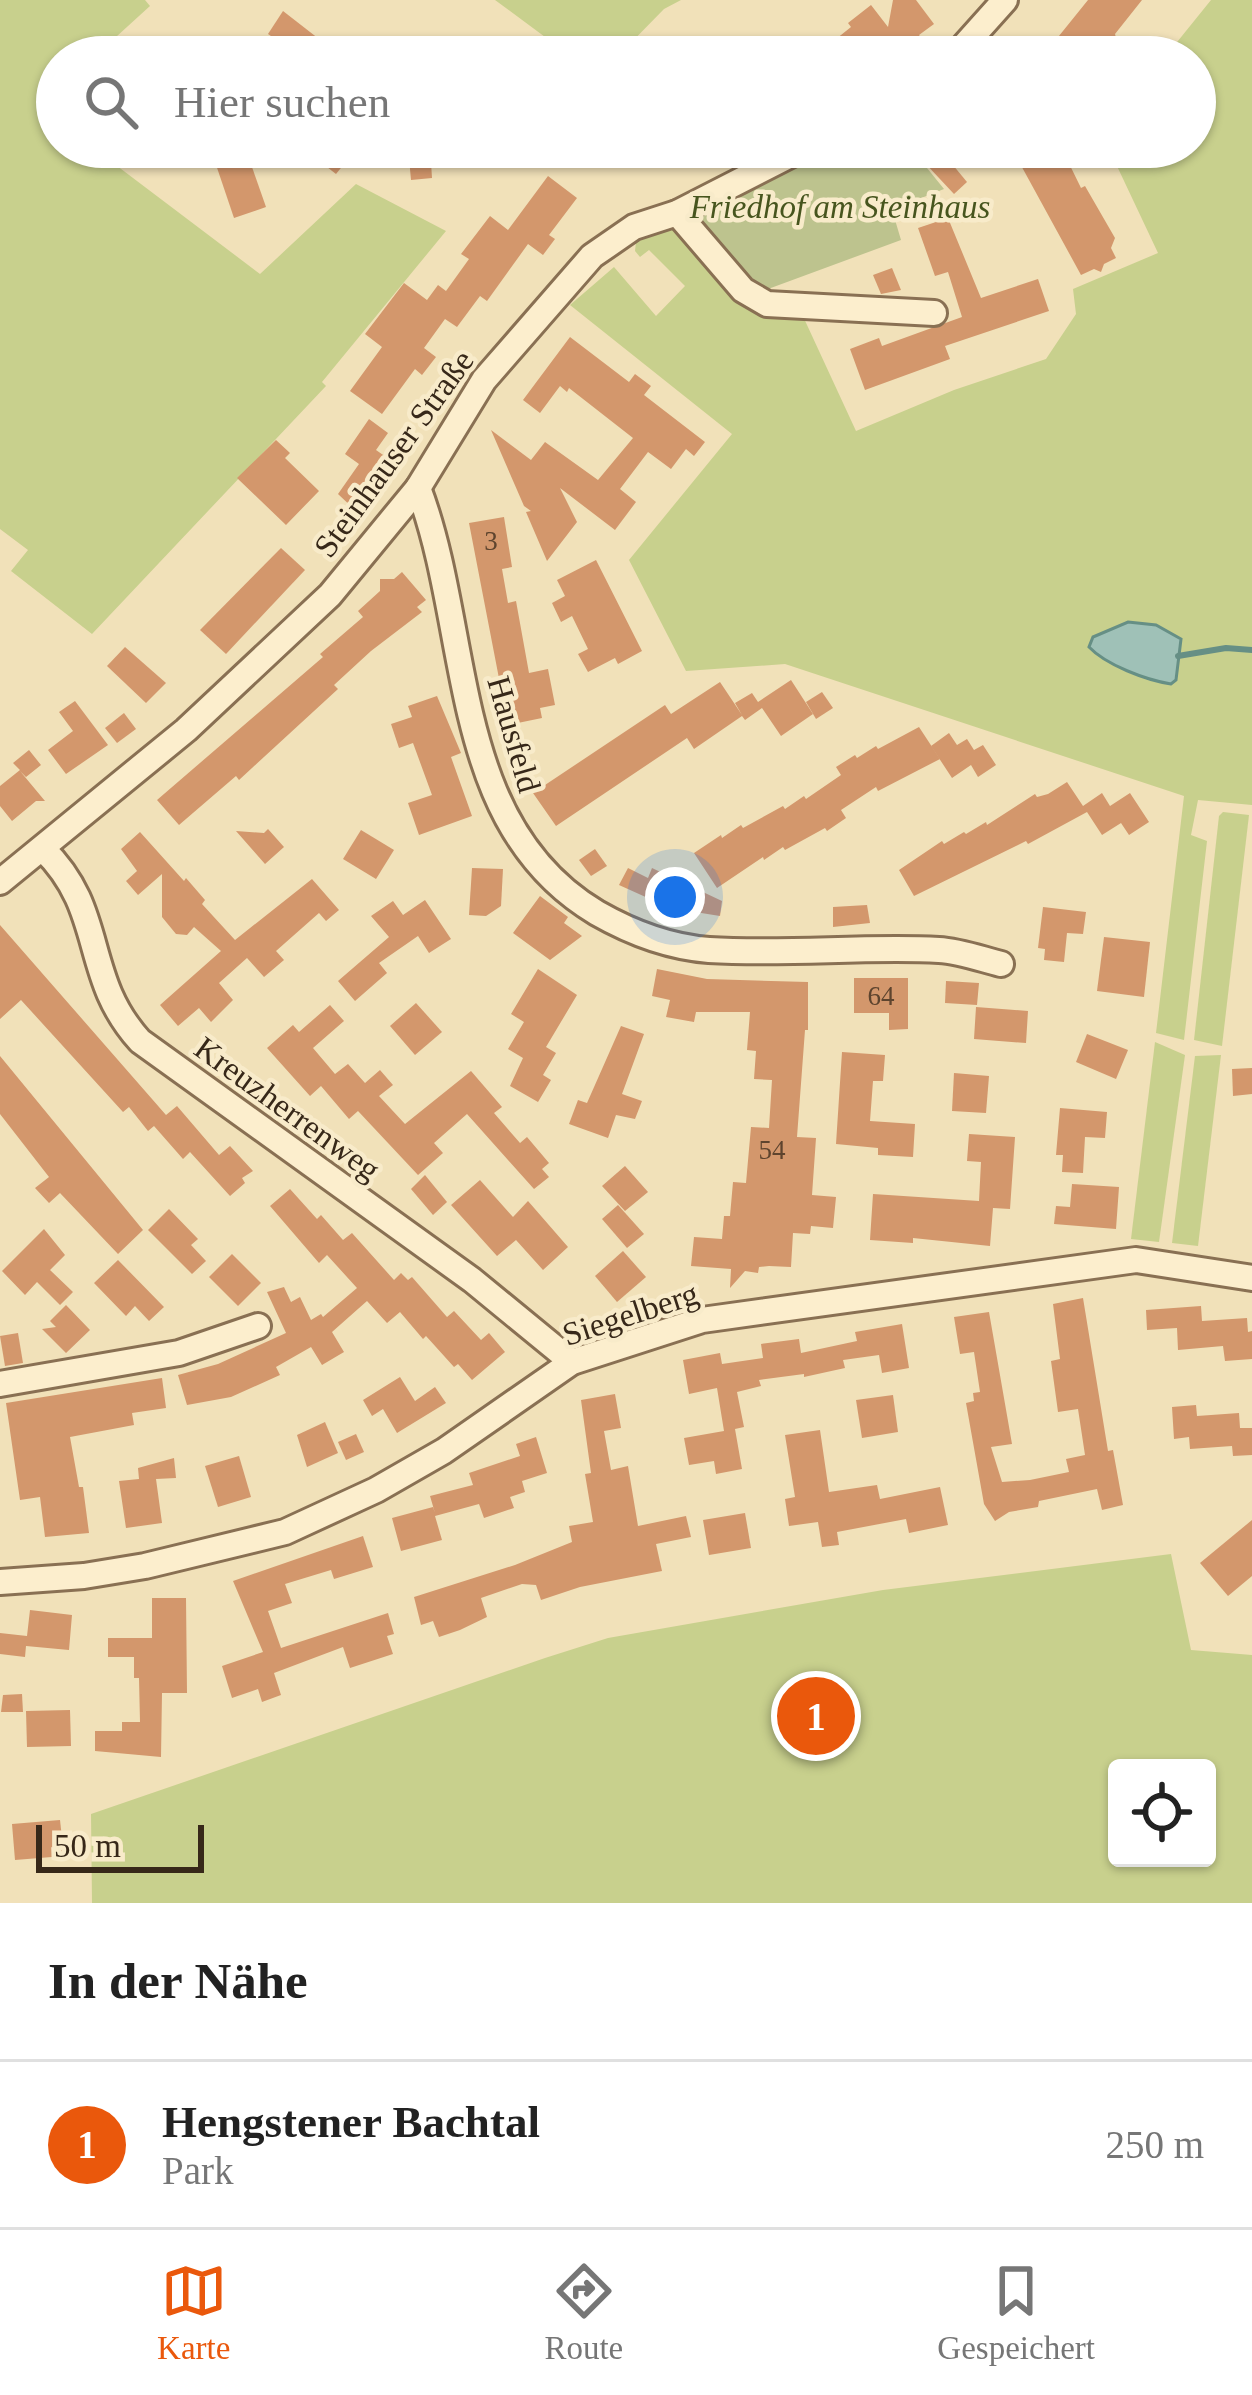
<!DOCTYPE html>
<html lang="de">
<head>
<meta charset="utf-8">
<style>
	:root { --surface:#fff; --page:#f2f2f2; --text:#222; --muted:#767676; --line:#e0e0e0; --accent:#ea580c }
	body { margin:0; font-family:"Times New Roman",serif; background:var(--page); color:var(--text) }
	.controls { position:absolute; right:36px; bottom:36px; display:grid; overflow:hidden; border-radius:12px; box-shadow:0 3px 9px #0004 }
	.controls button { width:108px; height:108px; display:grid; place-items:center; padding:0; border:0; border-bottom:3px solid var(--line); background:var(--surface); color:var(--text); font:60px sans-serif }
	.scale { position:absolute; left:36px; bottom:30px; width:168px; box-sizing:border-box; padding-left:12px; border:6px solid #372819; border-top:0; font-size:33px; line-height:42px; white-space:nowrap; color:#372819; -webkit-text-stroke:9px #f8ebca; paint-order:stroke }
	.you { position:absolute; left:675px; top:897px; width:42px; height:42px; margin:-30px; border:9px solid #fff; border-radius:50%; background:#1a73e8; box-shadow:0 0 0 18px #1a73e833 }
	.badge { display:grid; place-items:center; width:78px; height:78px; border-radius:50%; background:var(--accent); color:#fff; font-size:39px; font-weight:700 }
	.pin { position:absolute; translate:-50% -50%; border:6px solid #fff; box-shadow:0 3px 12px #0006 }
	.list { margin:0; padding:0; list-style:none }
	h2 { display:flex; justify-content:space-between; align-items:center; height:156px; margin:0; padding:0 48px; font-size:51px }
	h2 small { font-size:39px; font-weight:400; color:var(--muted) }
	.list li { display:grid; grid-template-columns:78px 1fr auto; gap:36px; align-items:center; box-sizing:border-box; height:168px; padding:0 48px; border-top:3px solid var(--line) }
	.list b { display:block; font-size:45px; white-space:nowrap }
	.list p { margin:0; font-size:39px; white-space:nowrap; color:var(--muted) }
	.list em { font-size:39px; font-style:normal; color:var(--muted) }
	.icon { flex:none; width:66px; height:66px; fill:none; stroke:currentColor; stroke-width:2; stroke-linecap:round; stroke-linejoin:round }
	.map { position:relative; flex:none; width:1252px; height:1903px; overflow:hidden }
	.search { position:absolute; background:var(--surface); box-shadow:0 3px 9px #0004; left:36px; right:36px; top:36px; height:132px; display:flex; align-items:center; gap:30px; box-sizing:border-box; padding:0 42px; border-radius:66px; color:var(--muted); font-size:45px }
	.sheet { height:324px; background:var(--surface) }
	nav { display:flex; justify-content:space-around; align-items:center; box-sizing:border-box; height:168px; border-top:3px solid var(--line); background:var(--surface); font-size:33px; color:var(--muted) }
	nav a { display:grid; justify-items:center; gap:6px }
	nav .on { color:var(--accent) }
	.map>svg:first-child { display:block }
	.green { fill:#c8d08d; fill-rule:evenodd }
	.cemetery { fill:#bdc38e }
	.water { fill:#9fc1b7; stroke:#668f85; stroke-width:3 }
	.lines { fill:none; stroke-linecap:round; stroke-linejoin:round }
	.stream { stroke:#668f85; stroke-width:6 }
	.building { fill:#d3976c }
	.minor-casing { stroke:#897053; stroke-width:30 }
	.minor { stroke:#fceecd; stroke-width:24 }
	.labels { text-anchor:middle; stroke-width:9; stroke-linejoin:round; paint-order:stroke }
	.number-label { font-size:27px; fill:#5e442e }
	.park-label { font-size:33px; font-style:italic; fill:#47551e; stroke:#f8ebca }
	.street-label { font-size:33px; fill:#372819; stroke:#f8ebca }
</style>
</head>
<body>
<div class="map">
<svg width="1252" height="1903" viewBox="0 0 1252 1903">
	<rect width="100%" height="100%" fill="#f1e1b9"/>
	<g class="green">
		<polygon points="0,0 145,0 150,6 94,57 57,57 57,92 41,108 57,121 57,147 92,147 260,274 356,184 446,231 322,382 326,386 92,634 11,571 28,550 0,529"/>
		<polygon points="495,0 681,0 664,9 617,57 572,57"/>
		<polygon points="1211,0 1252,0 1252,805 1198,800 1191,835 1207,841 1184,1040 1156,1033 1184,796 785,664 686,671 629,560 732,434 570,305 614,267 656,316 685,286 649,250 640,257 635,251 636,242 669,226 676,228 757,311 801,312 856,431 954,390 1046,359 1076,314 1073,289 1158,253 1108,147 1195,147 1195,57 1165,57"/>
		<polygon points="1223,812 1249,815 1222,1046 1194,1040 1219,816"/>
		<polygon points="1155,1042 1185,1055 1159,1242 1131,1239"/>
		<polygon points="1221,1055 1198,1246 1172,1243 1195,1056"/>
		<path d="M1171,1554L1191,1650L1252,1655V1903H92L91,1814L545,1658L608,1638L883,1590ZM1117,1768H1207V1858H1117Z"/>
	</g>
	<polygon class="cemetery" points="835,147 910,147 944,189 896,208 893,213 901,240 760,292 692,220"/>
	<path class="water" d="M1128,622L1156,625L1181,639L1176,680L1171,684C1146,680 1106,665 1089,647L1093,637Z"/>
	<g class="lines">
		<polyline class="stream" points="1178,656 1226,648 1252,650"/>
	</g>
	<g class="building">
		<polygon points="893,0 916,0 934,24 919,35 935,57 913,57 904,45 889,57 850,57 836,39 851,27 848,23 871,5 888,27"/>
		<polygon points="1088,0 1142,0 1115,34 1119,49 1108,50 1102,57 1042,57"/>
		<polygon points="283,11 328,46 320,57 302,57 268,34"/>
		<polygon points="210,147 245,147 266,207 234,218"/>
		<polygon points="328,147 335,147 349,158 336,174 318,160"/>
		<polygon points="408,147 430,147 432,178 411,180"/>
		<polygon points="572,147 640,147 599,168"/>
		<polygon points="910,147 938,147 967,182 954,194"/>
		<polygon points="1011,147 1061,147 1081,188 1085,186 1115,238 1111,248 1116,258 1104,264 1101,272 1094,269 1081,275"/>
		<polygon points="548,176 577,198 549,235 555,239 543,255 528,244 487,301 480,296 457,327 445,319 424,348 436,357 422,375 415,369 382,414 350,391 382,347 365,334 404,283 427,300 438,285 446,291 469,259 461,254 490,216 508,230"/>
		<polygon points="948,218 981,298 1038,279 1049,311 945,346 950,359 865,390 850,349 879,338 882,346 962,317 948,272 935,276 918,228"/>
		<polygon points="892,268 901,290 881,294 873,275"/>
		<polygon points="570,337 629,382 635,374 651,386 644,395 705,442 694,456 686,449 671,469 648,452 620,489 636,502 615,530 560,488 577,522 547,561 526,512 531,511 524,506 491,430 531,460 545,442 598,480 633,438 569,388 567,392 560,386 540,413 523,400"/>
		<polygon points="369,419 388,433 376,450 396,464 374,494 371,492 355,510 338,494 359,464 345,454"/>
		<polygon points="276,440 290,453 285,458 319,491 286,525 237,478"/>
		<polygon points="504,517 512,567 502,569 508,603 516,601 529,673 548,669 555,705 540,708 542,718 508,725 469,523"/>
		<polygon points="281,548 305,570 226,654 200,630"/>
		<polygon points="596,560 642,651 618,664 615,658 588,672 578,654 588,649 572,616 561,622 552,603 565,596 557,580"/>
		<polygon points="402,572 426,600 417,607 422,612 371,651 334,685 338,689 252,768 239,780 236,776 179,825 157,800 323,657 320,654 363,617 358,611 380,591 380,579 394,579"/>
		<polygon points="125,647 166,683 146,703 107,666"/>
		<polygon points="791,680 813,714 781,736 762,708 745,720 742,716 694,749 687,738 556,826 533,793 665,705 671,714 720,682 742,715 735,703 752,693 758,702"/>
		<polygon points="822,692 833,708 816,719 806,702"/>
		<polygon points="437,696 461,753 451,757 472,816 419,835 408,803 432,795 413,743 399,748 391,724 412,717 408,706"/>
		<polygon points="75,701 108,745 66,774 48,750 73,731 59,712"/>
		<polygon points="124,713 136,729 117,743 105,728"/>
		<polygon points="919,727 940,759 878,791 876,787 841,810 846,818 827,831 825,828 785,850 783,847 764,860 763,857 717,888 694,853 721,835 722,838 741,825 743,828 783,806 785,809 804,796 806,799 841,775 836,767 855,755 857,758 876,746 878,749"/>
		<polygon points="949,733 957,745 967,739 974,750 983,745 996,765 978,777 971,765 952,778 931,746"/>
		<polygon points="29,750 41,765 26,777 20,771 45,801 36,801 12,821 0,806 0,786 20,770 13,763"/>
		<polygon points="1067,782 1083,806 1102,793 1110,806 1130,793 1149,822 1129,835 1121,823 1102,835 1087,812 1028,844 1026,841 914,896 899,870 942,841 944,844 964,832 966,834 986,822 987,825 1035,794 1037,797 1048,794"/>
		<polygon points="268,829 284,847 265,864 236,831 264,833"/>
		<polygon points="361,830 394,850 376,879 343,859"/>
		<polygon points="140,832 184,881 186,878 205,900 202,904 235,940 312,879 339,910 326,921 319,913 276,951 284,960 264,977 247,958 219,983 233,1000 211,1022 199,1008 178,1026 160,1005 221,951 194,927 187,935 176,934 162,917 162,874 138,895 126,881 137,871 121,849"/>
		<polygon points="595,849 607,866 591,876 579,860"/>
		<polygon points="472,868 503,869 501,906 486,916 469,915"/>
		<polygon points="628,868 648,878 652,868 722,901 720,916 670,908 619,885"/>
		<polygon points="540,896 568,917 564,923 582,936 550,960 513,933"/>
		<polygon points="425,900 451,939 429,953 418,936 379,963 387,973 355,1001 338,981 389,937 371,916 393,901 403,915"/>
		<polygon points="867,905 870,923 833,927 833,907"/>
		<polygon points="1043,907 1086,912 1083,934 1067,933 1064,962 1044,960 1045,949 1038,948"/>
		<polygon points="0,925 166,1115 177,1106 219,1155 230,1146 253,1171 242,1178 245,1183 230,1196 190,1152 183,1159 154,1126 148,1131 129,1107 123,1112 21,1000 0,1019"/>
		<polygon points="1104,937 1150,942 1144,997 1097,991"/>
		<polygon points="538,969 577,995 546,1047 556,1053 543,1075 551,1080 538,1102 510,1086 523,1058 508,1049 524,1022 511,1014"/>
		<polygon points="657,969 707,979 808,982 808,1030 805,1030 797,1137 816,1138 812,1195 836,1197 833,1228 811,1226 810,1234 793,1233 791,1267 769,1266 759,1267 758,1273 745,1271 730,1288 731,1269 691,1266 694,1237 722,1239 724,1216 730,1216 733,1182 746,1183 751,1127 769,1128 772,1080 754,1079 756,1051 747,1050 750,1012 696,1012 694,1022 666,1017 670,1000 652,996"/>
		<polygon points="854,978 908,978 908,1029 889,1030 889,1013 854,1013"/>
		<polygon points="946,981 979,983 977,1005 945,1003"/>
		<polygon points="416,1003 442,1032 415,1055 390,1026"/>
		<polygon points="330,1005 344,1021 313,1048 335,1074 348,1064 365,1083 380,1070 393,1085 379,1096 405,1124 471,1071 502,1107 494,1113 520,1143 527,1137 549,1163 542,1169 549,1177 534,1189 467,1114 434,1143 443,1153 418,1175 358,1111 349,1119 321,1086 310,1096 267,1048 293,1025 299,1032"/>
		<polygon points="976,1007 1028,1011 1026,1043 974,1039"/>
		<polygon points="621,1026 644,1034 622,1094 642,1101 635,1119 616,1115 608,1138 569,1124 578,1100 587,1103"/>
		<polygon points="1087,1034 1128,1050 1116,1079 1076,1062"/>
		<polygon points="842,1052 885,1055 883,1081 873,1081 870,1121 915,1124 913,1157 878,1155 878,1148 836,1144"/>
		<polygon points="0,1056 143,1230 118,1254 60,1193 49,1203 35,1188 49,1177 0,1114"/>
		<polygon points="1252,1068 1252,1094 1233,1096 1232,1069"/>
		<polygon points="954,1073 989,1076 986,1113 952,1111"/>
		<polygon points="1060,1108 1107,1112 1105,1138 1085,1137 1083,1173 1062,1172 1063,1155 1056,1155"/>
		<polygon points="969,1134 1015,1137 1010,1209 993,1208 990,1246 913,1238 913,1243 870,1240 873,1194 979,1201 981,1162 967,1161"/>
		<polygon points="625,1166 648,1192 625,1211 602,1186"/>
		<polygon points="425,1175 447,1202 433,1215 411,1189"/>
		<polygon points="480,1180 513,1217 528,1201 568,1247 543,1270 516,1240 497,1256 451,1205"/>
		<polygon points="1072,1184 1119,1187 1116,1229 1054,1224 1056,1206 1070,1207"/>
		<polygon points="290,1189 317,1219 321,1215 343,1240 352,1233 394,1280 401,1273 408,1280 412,1277 447,1317 454,1311 481,1340 489,1333 505,1352 472,1380 458,1364 454,1367 426,1336 423,1339 400,1312 387,1323 367,1301 332,1332 344,1352 322,1365 311,1347 276,1367 280,1375 231,1397 187,1405 178,1375 218,1364 286,1333 267,1292 284,1287 291,1302 300,1297 311,1320 321,1314 323,1317 357,1288 327,1255 319,1263 270,1206"/>
		<polygon points="618,1205 644,1234 627,1248 602,1219"/>
		<polygon points="169,1209 198,1239 191,1245 206,1261 192,1274 148,1230"/>
		<polygon points="44,1229 65,1255 50,1270 73,1292 60,1305 37,1282 25,1295 2,1271"/>
		<polygon points="623,1251 646,1277 617,1302 595,1276"/>
		<polygon points="232,1254 261,1283 238,1306 209,1277"/>
		<polygon points="118,1260 164,1307 149,1321 135,1306 126,1316 94,1283"/>
		<polygon points="1083,1298 1108,1451 1113,1450 1123,1505 1102,1510 1097,1489 1039,1501 1038,1507 1009,1512 995,1521 984,1504 966,1403 974,1401 973,1393 980,1392 974,1352 960,1354 954,1317 989,1312 1012,1444 991,1447 1002,1482 1030,1480 1069,1472 1066,1459 1085,1455 1078,1409 1058,1412 1051,1361 1060,1359 1053,1304"/>
		<polygon points="66,1305 90,1330 66,1353 42,1329 56,1327 50,1321"/>
		<polygon points="1201,1306 1202,1321 1247,1318 1248,1332 1252,1331 1252,1359 1225,1361 1223,1346 1178,1350 1177,1328 1147,1330 1146,1310"/>
		<polygon points="902,1324 909,1368 882,1373 879,1355 843,1360 845,1368 804,1377 804,1374 759,1380 761,1386 737,1392 744,1427 735,1429 742,1469 716,1474 714,1461 689,1465 684,1438 724,1431 717,1388 689,1394 683,1360 720,1353 722,1364 763,1358 761,1344 799,1339 801,1353 857,1341 855,1332"/>
		<polygon points="18,1333 23,1363 5,1366 0,1336"/>
		<polygon points="400,1377 415,1401 435,1387 446,1403 397,1433 383,1409 372,1416 363,1400"/>
		<polygon points="162,1378 166,1408 132,1413 134,1425 70,1437 79,1487 83,1487 89,1533 45,1537 40,1497 20,1500 6,1403"/>
		<polygon points="615,1394 621,1428 604,1431 611,1470 628,1466 638,1526 686,1516 691,1537 656,1544 662,1571 580,1587 541,1600 536,1585 522,1584 481,1598 487,1617 460,1630 439,1637 433,1621 421,1625 414,1597 515,1565 572,1542 569,1526 593,1522 585,1474 591,1473 581,1400"/>
		<polygon points="893,1395 898,1432 862,1438 856,1400"/>
		<polygon points="1196,1405 1197,1416 1239,1413 1240,1428 1252,1428 1252,1455 1233,1456 1232,1446 1190,1449 1189,1437 1174,1439 1172,1407"/>
		<polygon points="325,1422 338,1453 307,1467 297,1435"/>
		<polygon points="820,1430 829,1492 877,1485 880,1499 940,1487 948,1525 909,1533 906,1519 837,1532 839,1545 822,1547 818,1522 789,1526 785,1499 795,1497 785,1435"/>
		<polygon points="356,1434 364,1452 346,1460 338,1442"/>
		<polygon points="536,1437 547,1473 522,1481 525,1492 510,1497 514,1508 484,1518 479,1504 435,1516 442,1540 401,1551 392,1518 433,1507 435,1513 430,1496 473,1485 469,1473 520,1456 516,1444"/>
		<polygon points="239,1456 251,1497 218,1507 205,1466"/>
		<polygon points="174,1458 176,1478 156,1479 162,1523 126,1528 119,1481 139,1479 138,1468"/>
		<polygon points="745,1513 751,1548 709,1555 703,1520"/>
		<polygon points="1252,1520 1252,1576 1228,1596 1200,1563"/>
		<polygon points="363,1536 373,1567 334,1579 331,1570 285,1584 292,1603 268,1611 281,1648 388,1613 394,1634 387,1636 393,1654 350,1668 343,1647 274,1673 281,1695 262,1702 258,1689 232,1698 222,1666 263,1652 233,1581"/>
		<polygon points="152,1598 186,1598 187,1693 162,1693 161,1757 95,1751 95,1731 122,1731 122,1722 140,1722 139,1678 134,1678 134,1657 108,1657 108,1638 152,1638"/>
		<polygon points="30,1610 72,1615 69,1650 26,1646 25,1657 0,1654 0,1633 27,1636"/>
		<polygon points="22,1694 23,1712 1,1712 3,1695"/>
		<polygon points="70,1710 71,1746 27,1747 26,1711"/>
		<polygon points="60,1820 64,1856 15,1860 12,1824"/>
	</g>
	<g class="lines">
		<defs>
			<g id="minor">
				<polyline points="954,57 1005,0"/>
				<polyline points="677,213 743,290 767,304 934,313"/>
				<path d="M418,488C473,631 447,824 597,913C632,933 669,947 709,950C786,955 863,946 939,950C959,951 981,959 1001,964"/>
				<path d="M43,849C107,911 81,976 140,1041L472,1280L572,1362"/>
				<polyline points="0,882 186,730 330,595 418,488 484,380 592,256 634,227 677,213 806,147"/>
				<polyline points="0,1384 179,1353 258,1326"/>
				<polyline points="0,1582 84,1576 145,1566 285,1532 376,1490 444,1451 572,1362 702,1320 1136,1260 1252,1278"/>
			</g>
		</defs>
		<use href="#minor" class="minor-casing"/>
		<use href="#minor" class="minor"/>
	</g>
	<g class="labels">
		<g class="number-label">
			<text x="491" y="550">3</text>
			<text x="881" y="1005">64</text>
			<text x="772" y="1159">54</text>
		</g>
		<g class="park-label">
			<text x="840" y="218">Friedhof am Steinhaus</text>
		</g>
		<g class="street-label">
			<text transform="translate(393 453) rotate(-54)" y="12">Steinhauser Straße</text>
			<text transform="translate(515 734) rotate(74)" y="12">Hausfeld</text>
			<text transform="translate(288 1108) rotate(36)" y="12">Kreuzherrenweg</text>
			<text transform="translate(630 1313) rotate(-18)" y="12">Siegelberg</text>
		</g>
	</g>
</svg>
<div class="controls">
<button><svg class="icon" aria-label="locate" viewBox="0 0 24 24"><circle cx="12" cy="12" r="6"/><path d="M12 2v4M12 18v4M2 12h4M18 12h4"/></svg></button>
</div>
<div class="scale">50 m</div>
<div class="you"></div>
<div class="pin badge" style="left:816px;top:1716px">1</div>
<div class="search"><svg class="icon" aria-label="search" viewBox="0 0 24 24"><circle cx="10" cy="10" r="6"/><path d="M15 15l6 6"/></svg>Hier suchen</div>
</div>
<section class="sheet">
<h2>In der Nähe<small></small></h2>
<ul class="list">
<li><span class="badge">1</span><div><b>Hengstener Bachtal</b><p>Park</p></div><em>250 m</em></li>
</ul>
</section>
<nav>
<a class="on"><svg class="icon" aria-label="map" viewBox="0 0 24 24"><path d="M3 6l6-2 6 2 6-2v14l-6 2-6-2-6 2zM9 4v14M15 6v14"/></svg>Karte</a>
<a><svg class="icon" aria-label="directions" viewBox="0 0 24 24"><path d="M12 3l9 9-9 9-9-9zM9 14v-3h6M13 9l2 2-2 2"/></svg>Route</a>
<a><svg class="icon" aria-label="saved" viewBox="0 0 24 24"><path d="M7 4h10v16l-5-4-5 4z"/></svg>Gespeichert</a>
</nav>
</body>
</html>
